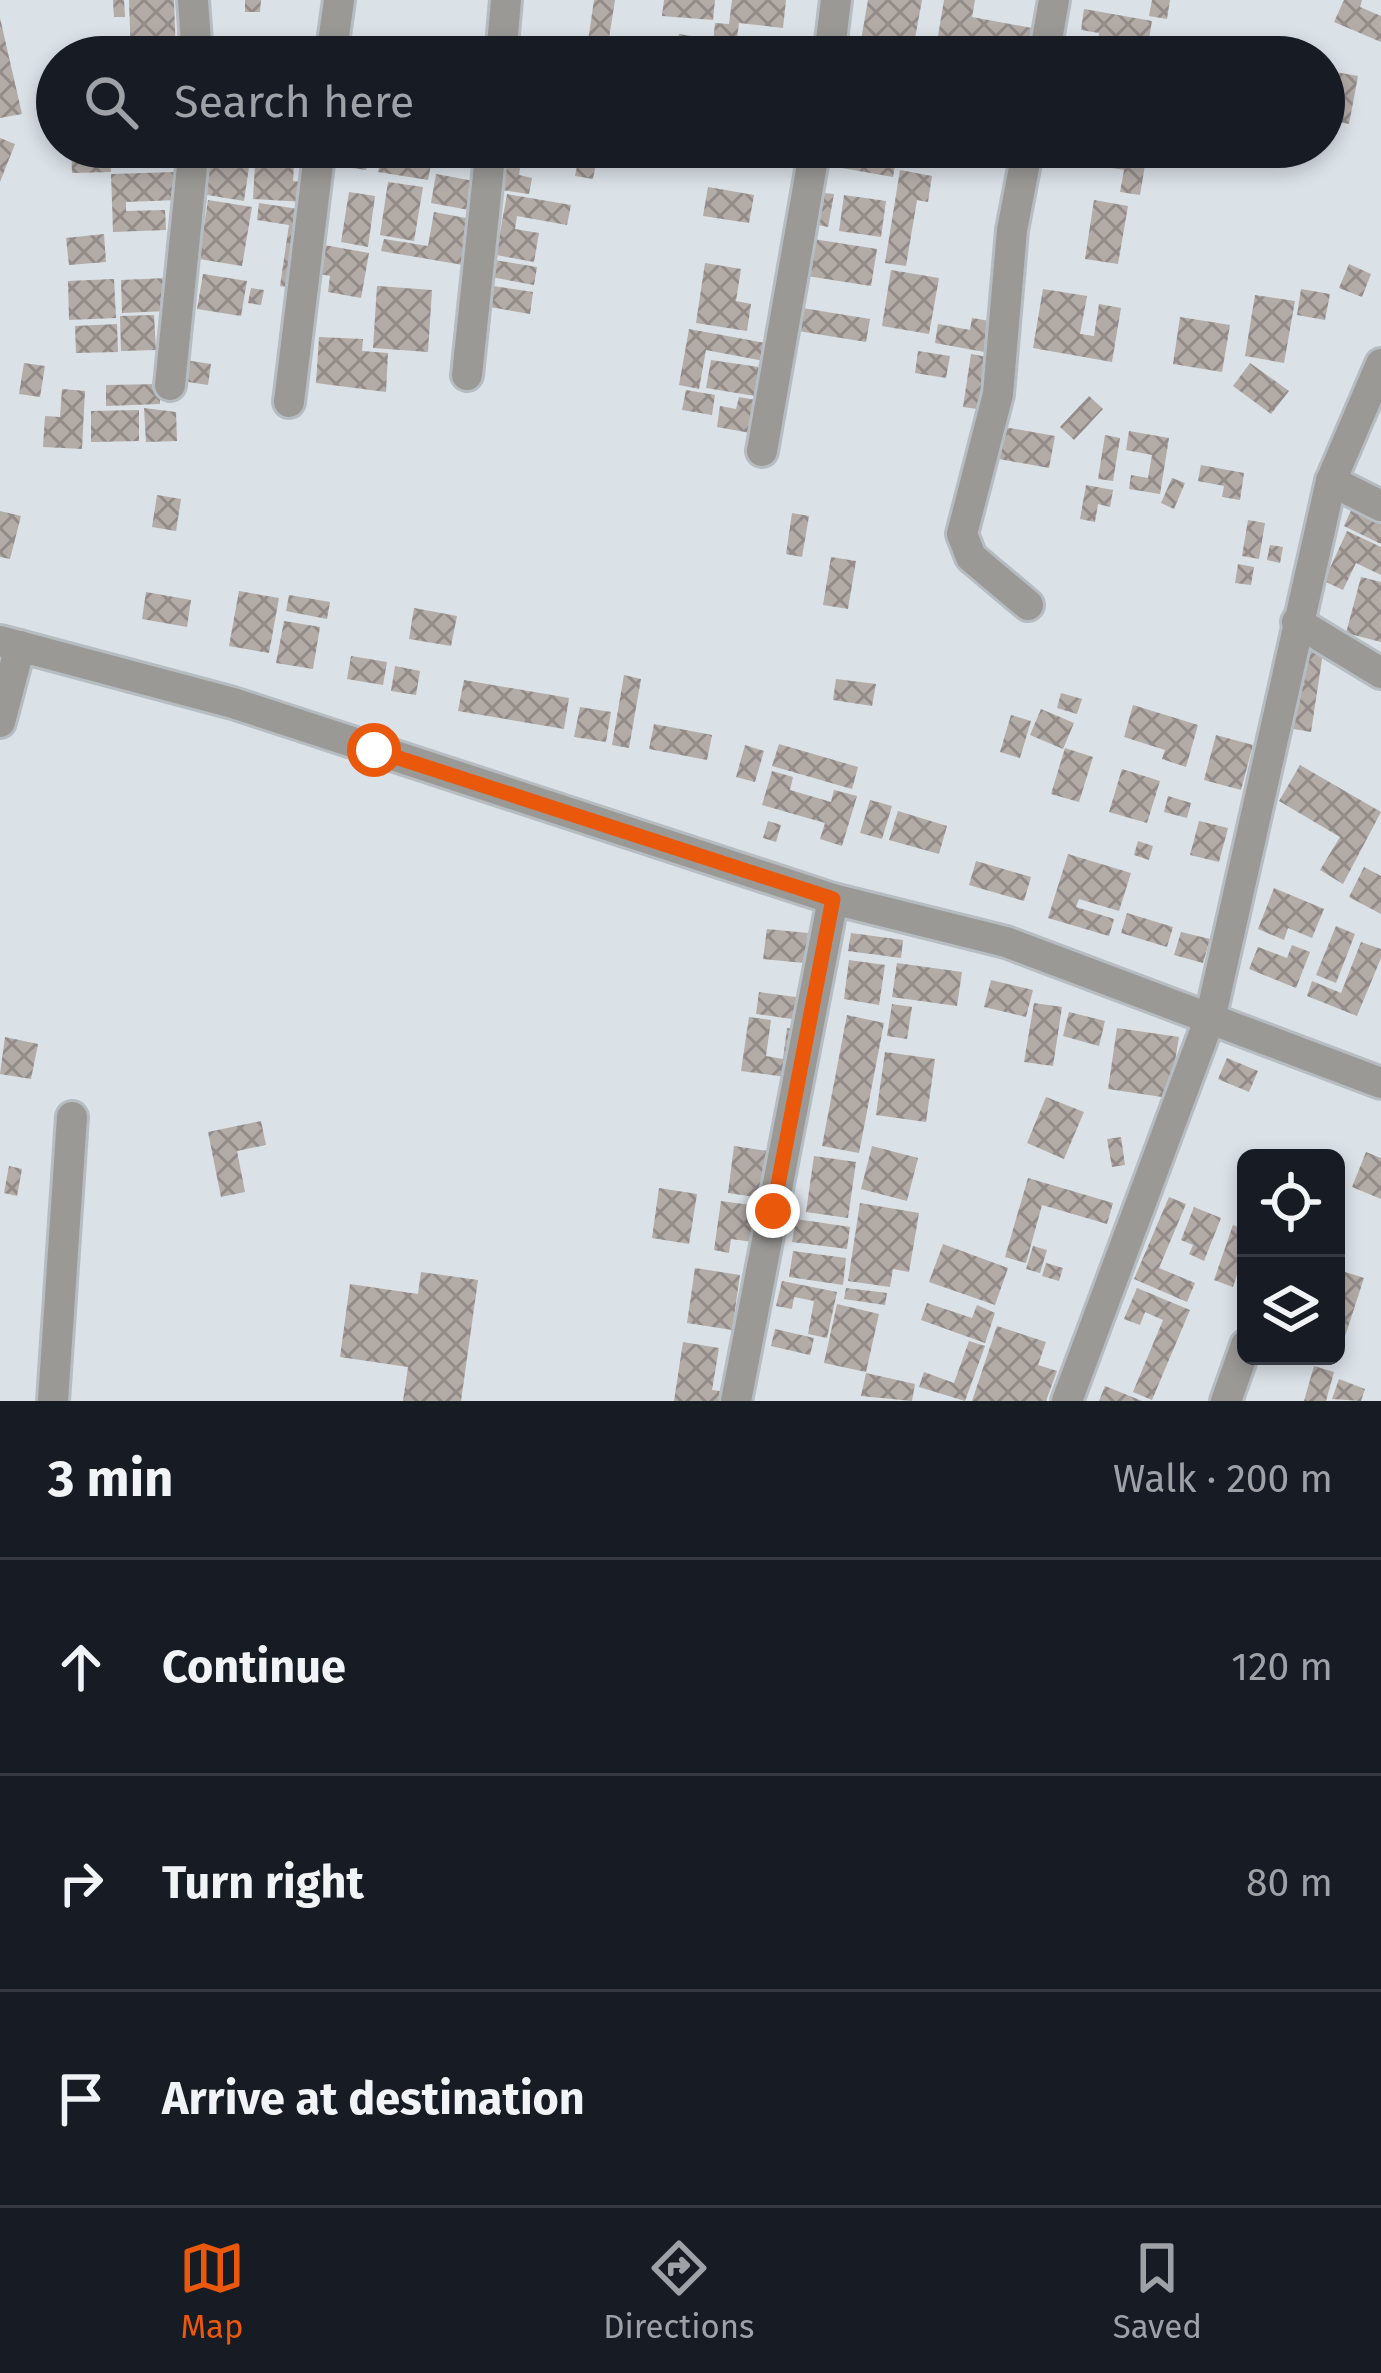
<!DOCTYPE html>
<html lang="en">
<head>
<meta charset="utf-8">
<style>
	:root { --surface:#171b24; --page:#20242c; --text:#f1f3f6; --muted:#9ea1a6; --line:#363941; --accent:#ea580c }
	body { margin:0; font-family:"Fira Sans",sans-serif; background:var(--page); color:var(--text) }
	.controls { position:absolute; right:36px; bottom:36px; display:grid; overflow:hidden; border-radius:18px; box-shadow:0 6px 18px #0003 }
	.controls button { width:108px; height:108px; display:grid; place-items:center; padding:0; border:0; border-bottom:3px solid var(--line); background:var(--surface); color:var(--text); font:60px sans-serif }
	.stop { position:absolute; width:36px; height:36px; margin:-27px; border:9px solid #ea580c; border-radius:50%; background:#fff }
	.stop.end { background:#ea580c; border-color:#fff; box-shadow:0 3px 12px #0008 }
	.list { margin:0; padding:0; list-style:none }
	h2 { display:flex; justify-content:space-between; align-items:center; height:156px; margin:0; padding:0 48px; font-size:51px }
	h2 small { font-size:39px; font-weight:400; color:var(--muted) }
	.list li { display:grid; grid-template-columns:78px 1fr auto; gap:36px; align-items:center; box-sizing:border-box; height:216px; padding:0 48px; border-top:3px solid var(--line) }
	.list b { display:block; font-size:45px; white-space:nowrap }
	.list em { font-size:39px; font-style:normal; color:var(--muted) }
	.icon { flex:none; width:66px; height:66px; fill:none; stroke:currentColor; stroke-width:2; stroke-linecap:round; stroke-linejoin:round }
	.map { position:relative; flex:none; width:1381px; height:1401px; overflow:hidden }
	.search { position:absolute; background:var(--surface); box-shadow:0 6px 18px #0003; left:36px; right:36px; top:36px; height:132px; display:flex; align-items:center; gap:30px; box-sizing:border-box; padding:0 42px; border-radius:66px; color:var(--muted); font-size:45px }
	.sheet { height:804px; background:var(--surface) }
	nav { display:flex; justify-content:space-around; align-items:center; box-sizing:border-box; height:168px; border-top:3px solid var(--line); background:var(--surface); font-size:33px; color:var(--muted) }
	nav a { display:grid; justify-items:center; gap:6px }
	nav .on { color:var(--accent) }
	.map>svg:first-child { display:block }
	.building { fill:url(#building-cross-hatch) }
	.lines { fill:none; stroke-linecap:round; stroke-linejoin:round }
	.minor-casing { stroke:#b6bdc2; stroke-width:36 }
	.minor { stroke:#9b9996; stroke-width:30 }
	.route { stroke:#ea580c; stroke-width:15 }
</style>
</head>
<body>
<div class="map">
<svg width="1381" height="1401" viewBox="0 0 1381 1401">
	<defs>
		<pattern id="building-cross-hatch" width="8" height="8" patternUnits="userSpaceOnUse" patternTransform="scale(3)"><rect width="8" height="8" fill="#b3aba6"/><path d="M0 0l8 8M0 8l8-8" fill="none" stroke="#928b88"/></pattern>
	</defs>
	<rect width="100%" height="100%" fill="#dae1e7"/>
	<g class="building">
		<polygon points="113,0 124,0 125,17 114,17"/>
		<polygon points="129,0 174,0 176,57 131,57"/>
		<polygon points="245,0 261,0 260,12 245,12"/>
		<polygon points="594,0 615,0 607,51 587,48"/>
		<polygon points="664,0 715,0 713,20 662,16"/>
		<polygon points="732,0 786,0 783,28 739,23 736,46 713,44 715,23 729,24"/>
		<polygon points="868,0 922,0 913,49 861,40"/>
		<polygon points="944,0 975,0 972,17 1037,29 1032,57 937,42"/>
		<polygon points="1152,0 1170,0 1167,19 1149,16"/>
		<polygon points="1344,0 1362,0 1360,7 1381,16 1381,42 1334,22"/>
		<polygon points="1084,9 1152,21 1146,57 1095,57 1099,33 1081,30"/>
		<polygon points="0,18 22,114 0,118"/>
		<polygon points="679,34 709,39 705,57 675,57"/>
		<polygon points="265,38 304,44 302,57 262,57"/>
		<polygon points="409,44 452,51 451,57 407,57"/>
		<polygon points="849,48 888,55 888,57 847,57"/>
		<polygon points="559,50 589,54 589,57 558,57"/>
		<polygon points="1324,70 1358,76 1349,124 1324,119"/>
		<polygon points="0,138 15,144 0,182"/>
		<polygon points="71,147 110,147 111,172 72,173"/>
		<polygon points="256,147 295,147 293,181 304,182 304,202 253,199"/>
		<polygon points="335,147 370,147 366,170 333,165"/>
		<polygon points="383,147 401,147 399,154 432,159 428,180 378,172"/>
		<polygon points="510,147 561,147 559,161 509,153"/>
		<polygon points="567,147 599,147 593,179 575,176 578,161 565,159"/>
		<polygon points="646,147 680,147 679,156"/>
		<polygon points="829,147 897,155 893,177 825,165"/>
		<polygon points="915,147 931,147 929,164 912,161"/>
		<polygon points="1054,147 1148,147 1140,195 1120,192 1124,170 1052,158"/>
		<polygon points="507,159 521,161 519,175 532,178 529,194 502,190"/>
		<polygon points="206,161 249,167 244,201 201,194"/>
		<polygon points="900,170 932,176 928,202 917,200 906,266 885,263"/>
		<polygon points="175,172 176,200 126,202 126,211 165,210 166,230 113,232 111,174"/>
		<polygon points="436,174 474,181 469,210 431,203"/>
		<polygon points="388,182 423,187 414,241 380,235"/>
		<polygon points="708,187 754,195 749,223 703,216"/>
		<polygon points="349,192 375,196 368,247 341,242"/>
		<polygon points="823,193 834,194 828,227 818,225"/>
		<polygon points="507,194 571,205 567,225 517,216 515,229 539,233 534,262 496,255"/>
		<polygon points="844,195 886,201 881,237 839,231"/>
		<polygon points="208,200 252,207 242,266 199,259"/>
		<polygon points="1094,200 1128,206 1118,264 1085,259"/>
		<polygon points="259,203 305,210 292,288 280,286 289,225 257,220"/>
		<polygon points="434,212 471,219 463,265 381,251 384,239 428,246"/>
		<polygon points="104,234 106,262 69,265 66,238"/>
		<polygon points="813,239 877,249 871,286 807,276"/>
		<polygon points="324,245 369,253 361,298 328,292 330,276 320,274"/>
		<polygon points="494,260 537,267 534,285 491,277"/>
		<polygon points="705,263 741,269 736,301 751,304 747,331 696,323"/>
		<polygon points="1349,264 1371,274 1362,297 1339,288"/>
		<polygon points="891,270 939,278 929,334 882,326"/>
		<polygon points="203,274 247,281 241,316 197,309"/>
		<polygon points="167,278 168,311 122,313 121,280"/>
		<polygon points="114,279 116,318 69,320 68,281"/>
		<polygon points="377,286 432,290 428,352 373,348"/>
		<polygon points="493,286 533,292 530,314 490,307"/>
		<polygon points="251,288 264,290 261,305 248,303"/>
		<polygon points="1043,289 1087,296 1080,334 1094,336 1099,304 1121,308 1112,362 1033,348"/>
		<polygon points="1301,289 1330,294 1325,320 1297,315"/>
		<polygon points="1255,295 1295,301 1284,363 1245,356"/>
		<polygon points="796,307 870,319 866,342 792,330"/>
		<polygon points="154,315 156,350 121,351 120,316"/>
		<polygon points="1180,317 1230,325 1222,372 1173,364"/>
		<polygon points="972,318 996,322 990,353 935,343 938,324 970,330"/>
		<polygon points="117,324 118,352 76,353 75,326"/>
		<polygon points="689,329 771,344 769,362 706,350 699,389 679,385"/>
		<polygon points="319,337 363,339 362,351 388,353 386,392 316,383"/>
		<polygon points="918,351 950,356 946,378 915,373"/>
		<polygon points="971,354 993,358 984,410 963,407"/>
		<polygon points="185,360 211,364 208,385 182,381"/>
		<polygon points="711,360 766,368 761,397 706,388"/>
		<polygon points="24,363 45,366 40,397 19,394"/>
		<polygon points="1250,363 1289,391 1271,414 1233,386"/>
		<polygon points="160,384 160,404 106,406 106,385"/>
		<polygon points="62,389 85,391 82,449 43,447 45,416 60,417"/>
		<polygon points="686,390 715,395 712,415 682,410"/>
		<polygon points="1089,396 1103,409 1074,440 1060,427"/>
		<polygon points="739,397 762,401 756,434 717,427 720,406 736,409"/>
		<polygon points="144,408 176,412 177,441 146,442"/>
		<polygon points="139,410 139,441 91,442 91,411"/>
		<polygon points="1004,427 1055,436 1049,468 999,459"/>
		<polygon points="1129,431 1169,438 1160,494 1129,489 1131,475 1148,478 1152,455 1126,450"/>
		<polygon points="1105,435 1120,438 1113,481 1098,479"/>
		<polygon points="1201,465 1244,473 1240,500 1222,497 1224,486 1198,481"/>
		<polygon points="1172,478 1185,483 1174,509 1161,503"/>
		<polygon points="1086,485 1113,490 1110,507 1098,504 1095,522 1080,519"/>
		<polygon points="157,495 181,499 176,531 152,527"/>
		<polygon points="1353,506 1381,519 1381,544 1344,526"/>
		<polygon points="0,511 21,516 10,559 0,557"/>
		<polygon points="792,513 809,516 802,557 786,554"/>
		<polygon points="1248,520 1265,523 1259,559 1242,556"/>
		<polygon points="1347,531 1381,547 1381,575 1356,563 1343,590 1324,581"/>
		<polygon points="1270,545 1283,547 1280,563 1267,560"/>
		<polygon points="831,557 856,561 848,609 823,605"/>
		<polygon points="1238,564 1254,567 1251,585 1235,583"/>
		<polygon points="1361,577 1381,582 1381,642 1346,633"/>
		<polygon points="239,591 279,598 269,653 229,646"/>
		<polygon points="146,592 191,600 187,627 142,619"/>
		<polygon points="289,595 330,602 327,619 286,611"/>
		<polygon points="414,608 457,616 451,646 409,639"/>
		<polygon points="284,621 320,627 313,669 276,663"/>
		<polygon points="1302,642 1324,646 1311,732 1288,728"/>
		<polygon points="351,656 387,662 383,685 347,679"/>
		<polygon points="395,666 420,671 416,695 391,691"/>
		<polygon points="624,675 641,679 629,748 612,745"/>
		<polygon points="836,679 876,684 872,706 833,700"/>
		<polygon points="464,680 569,698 564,729 458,711"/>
		<polygon points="1061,693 1082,699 1077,714 1057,708"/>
		<polygon points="1133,705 1198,725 1186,767 1162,759 1165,750 1124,737"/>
		<polygon points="580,707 611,712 606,742 574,737"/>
		<polygon points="1041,709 1074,723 1063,749 1030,735"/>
		<polygon points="1011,715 1031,721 1020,758 1000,752"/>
		<polygon points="654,724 712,735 707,760 649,749"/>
		<polygon points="1216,735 1253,745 1241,790 1204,780"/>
		<polygon points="779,744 858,767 852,789 772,766"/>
		<polygon points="745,745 764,751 755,782 736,777"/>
		<polygon points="1065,748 1093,757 1079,802 1051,794"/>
		<polygon points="1300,765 1381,812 1343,884 1320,870 1340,837 1279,801"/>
		<polygon points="1122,769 1160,781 1147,823 1109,812"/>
		<polygon points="772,771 793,777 790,790 831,802 834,790 857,796 842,846 820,839 825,823 762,805"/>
		<polygon points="1168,796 1191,803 1187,818 1164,812"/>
		<polygon points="870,800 892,806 882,839 860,833"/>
		<polygon points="898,811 947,826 939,854 889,840"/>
		<polygon points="768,821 781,825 776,842 763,838"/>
		<polygon points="1199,821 1228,828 1219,862 1190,855"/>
		<polygon points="1138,841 1153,846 1149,860 1134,855"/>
		<polygon points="1068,854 1131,873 1119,911 1079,899 1076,907 1114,919 1109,936 1048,918"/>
		<polygon points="976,861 1031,877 1024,901 969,885"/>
		<polygon points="1364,867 1381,876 1381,914 1349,897"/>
		<polygon points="1274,888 1324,909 1312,938 1288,928 1284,940 1258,929"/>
		<polygon points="1127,913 1173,927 1167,947 1121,933"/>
		<polygon points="1336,926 1355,934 1336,983 1316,975"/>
		<polygon points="767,929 808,933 804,963 763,959"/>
		<polygon points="1181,932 1210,939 1203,963 1174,955"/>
		<polygon points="851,933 903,940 901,958 848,951"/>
		<polygon points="1361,942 1381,949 1381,958 1357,1016 1307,996 1312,981 1341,993"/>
		<polygon points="1292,945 1310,952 1296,988 1249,969 1258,947 1287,958"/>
		<polygon points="849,960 885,965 879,1005 844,999"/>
		<polygon points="897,963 962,972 957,1006 892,997"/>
		<polygon points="991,980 1033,990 1026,1017 984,1007"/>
		<polygon points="759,992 810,999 807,1021 756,1014"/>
		<polygon points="1034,1003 1062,1007 1053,1066 1024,1062"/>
		<polygon points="892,1004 912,1007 907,1039 887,1036"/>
		<polygon points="1069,1012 1105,1021 1099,1046 1063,1036"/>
		<polygon points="847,1015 884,1023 859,1153 822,1146"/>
		<polygon points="749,1017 771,1020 766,1056 783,1059 787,1028 800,1030 793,1078 741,1071"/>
		<polygon points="1117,1028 1179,1037 1169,1098 1108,1089"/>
		<polygon points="5,1037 38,1044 31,1079 0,1074"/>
		<polygon points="885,1052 935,1059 926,1122 876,1115"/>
		<polygon points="1227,1058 1258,1071 1249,1092 1218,1079"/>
		<polygon points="1046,1097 1084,1112 1064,1159 1027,1143"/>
		<polygon points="261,1121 266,1145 237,1151 245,1192 221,1197 208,1132"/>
		<polygon points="1121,1137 1125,1165 1112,1167 1107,1139"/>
		<polygon points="734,1146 768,1151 762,1198 728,1193"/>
		<polygon points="872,1146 918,1158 907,1201 861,1189"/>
		<polygon points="1366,1152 1381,1158 1381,1199 1352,1187"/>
		<polygon points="814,1156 856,1162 848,1218 806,1212"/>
		<polygon points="9,1166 22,1169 17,1196 4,1193"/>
		<polygon points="1028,1178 1113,1203 1107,1224 1042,1205 1026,1263 1005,1257"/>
		<polygon points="659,1188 697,1194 689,1244 652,1238"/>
		<polygon points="1169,1197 1186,1204 1159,1268 1195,1283 1187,1302 1134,1279"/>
		<polygon points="721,1201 758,1206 753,1242 731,1239 729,1253 714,1250"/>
		<polygon points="860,1203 919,1213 909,1272 893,1269 890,1287 848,1281"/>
		<polygon points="1194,1207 1221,1218 1204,1261 1189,1254 1193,1245 1181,1240"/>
		<polygon points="796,1219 850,1227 847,1249 792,1242"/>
		<polygon points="1233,1225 1246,1230 1246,1270 1239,1268 1233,1287 1214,1280"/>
		<polygon points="943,1244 1008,1268 995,1305 929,1282"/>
		<polygon points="1033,1246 1047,1250 1040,1273 1026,1269"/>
		<polygon points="793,1251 846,1258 843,1285 789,1277"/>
		<polygon points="1046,1263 1063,1268 1059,1281 1042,1276"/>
		<polygon points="695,1268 740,1275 732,1330 687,1323"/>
		<polygon points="1336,1269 1364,1278 1337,1361 1336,1361"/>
		<polygon points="421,1272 478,1280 461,1401 403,1401 408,1367 340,1357 350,1284 418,1294"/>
		<polygon points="782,1281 837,1292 827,1338 808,1334 814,1301 794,1297 792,1309 776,1306"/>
		<polygon points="846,1288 887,1293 885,1305 844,1299"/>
		<polygon points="1137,1288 1190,1310 1152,1400 1133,1392 1163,1320 1145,1312 1140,1325 1124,1319"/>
		<polygon points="927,1303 972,1318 977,1305 995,1313 985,1343 921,1320"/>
		<polygon points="837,1304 879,1314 866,1372 824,1363"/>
		<polygon points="997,1326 1046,1342 1038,1365 1057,1371 1046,1401 972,1401"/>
		<polygon points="775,1329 814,1338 810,1355 771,1346"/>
		<polygon points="969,1341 985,1346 965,1401 919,1387 924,1372 954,1383"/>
		<polygon points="683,1342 719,1348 712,1390 733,1393 731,1401 674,1401"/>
		<polygon points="1314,1366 1334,1372 1326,1401 1304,1401"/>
		<polygon points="866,1373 915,1384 912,1401 861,1396"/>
		<polygon points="1339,1379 1365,1389 1361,1401 1332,1399"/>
		<polygon points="1105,1386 1142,1401 1099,1401"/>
	</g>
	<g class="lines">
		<defs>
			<g id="minor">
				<polyline points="193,0 197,57"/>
				<polyline points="331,57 339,0"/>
				<polyline points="501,57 506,0"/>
				<polyline points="829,57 836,0"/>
				<polyline points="1044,57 1054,0"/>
				<polyline points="1028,147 1012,230 998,394 962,534 971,557 1028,605"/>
				<polyline points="467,375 491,147"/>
				<polyline points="170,385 194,147"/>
				<polyline points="289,402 320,147"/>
				<polyline points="762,451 815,147"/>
				<polyline points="1331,481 1381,506"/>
				<polyline points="1297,622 1381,673"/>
				<polyline points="0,641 233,703 833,899 1006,942 1381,1083"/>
				<polyline points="0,722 20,646"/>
				<polyline points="53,1401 72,1117"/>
				<polyline points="736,1401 833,899"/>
				<polyline points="1067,1401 1211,1015 1331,481 1381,364"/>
				<polyline points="1226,1401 1246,1345"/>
			</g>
		</defs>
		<use href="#minor" class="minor-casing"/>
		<use href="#minor" class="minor"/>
	</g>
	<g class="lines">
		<polyline class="route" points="374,750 833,899 773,1211"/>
	</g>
</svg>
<div class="controls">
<button><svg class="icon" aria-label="locate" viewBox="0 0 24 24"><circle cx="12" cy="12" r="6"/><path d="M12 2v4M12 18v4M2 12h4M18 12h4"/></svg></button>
<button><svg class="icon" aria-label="layers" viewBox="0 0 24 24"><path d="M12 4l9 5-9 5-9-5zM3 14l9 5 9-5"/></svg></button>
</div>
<div class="stop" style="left:374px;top:750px"></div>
<div class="stop end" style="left:773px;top:1211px"></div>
<div class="search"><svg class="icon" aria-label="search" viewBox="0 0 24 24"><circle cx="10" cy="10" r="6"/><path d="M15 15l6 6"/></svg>Search here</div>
</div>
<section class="sheet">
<h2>3 min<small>Walk · 200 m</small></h2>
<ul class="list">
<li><svg class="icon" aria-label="ahead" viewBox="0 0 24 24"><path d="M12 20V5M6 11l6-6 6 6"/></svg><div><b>Continue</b></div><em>120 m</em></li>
<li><svg class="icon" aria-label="right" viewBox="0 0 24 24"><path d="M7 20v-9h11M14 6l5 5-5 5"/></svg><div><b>Turn right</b></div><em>80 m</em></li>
<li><svg class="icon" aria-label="arrive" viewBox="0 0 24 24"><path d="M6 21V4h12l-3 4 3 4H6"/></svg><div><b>Arrive at destination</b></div></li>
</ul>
</section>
<nav>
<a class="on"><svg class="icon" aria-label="map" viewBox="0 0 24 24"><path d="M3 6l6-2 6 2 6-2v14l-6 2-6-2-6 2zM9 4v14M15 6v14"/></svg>Map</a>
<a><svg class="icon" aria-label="directions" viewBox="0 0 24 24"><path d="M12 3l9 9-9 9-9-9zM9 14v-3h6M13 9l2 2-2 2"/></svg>Directions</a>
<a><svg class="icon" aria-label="saved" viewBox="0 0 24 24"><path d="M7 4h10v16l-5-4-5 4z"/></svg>Saved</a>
</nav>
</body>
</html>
